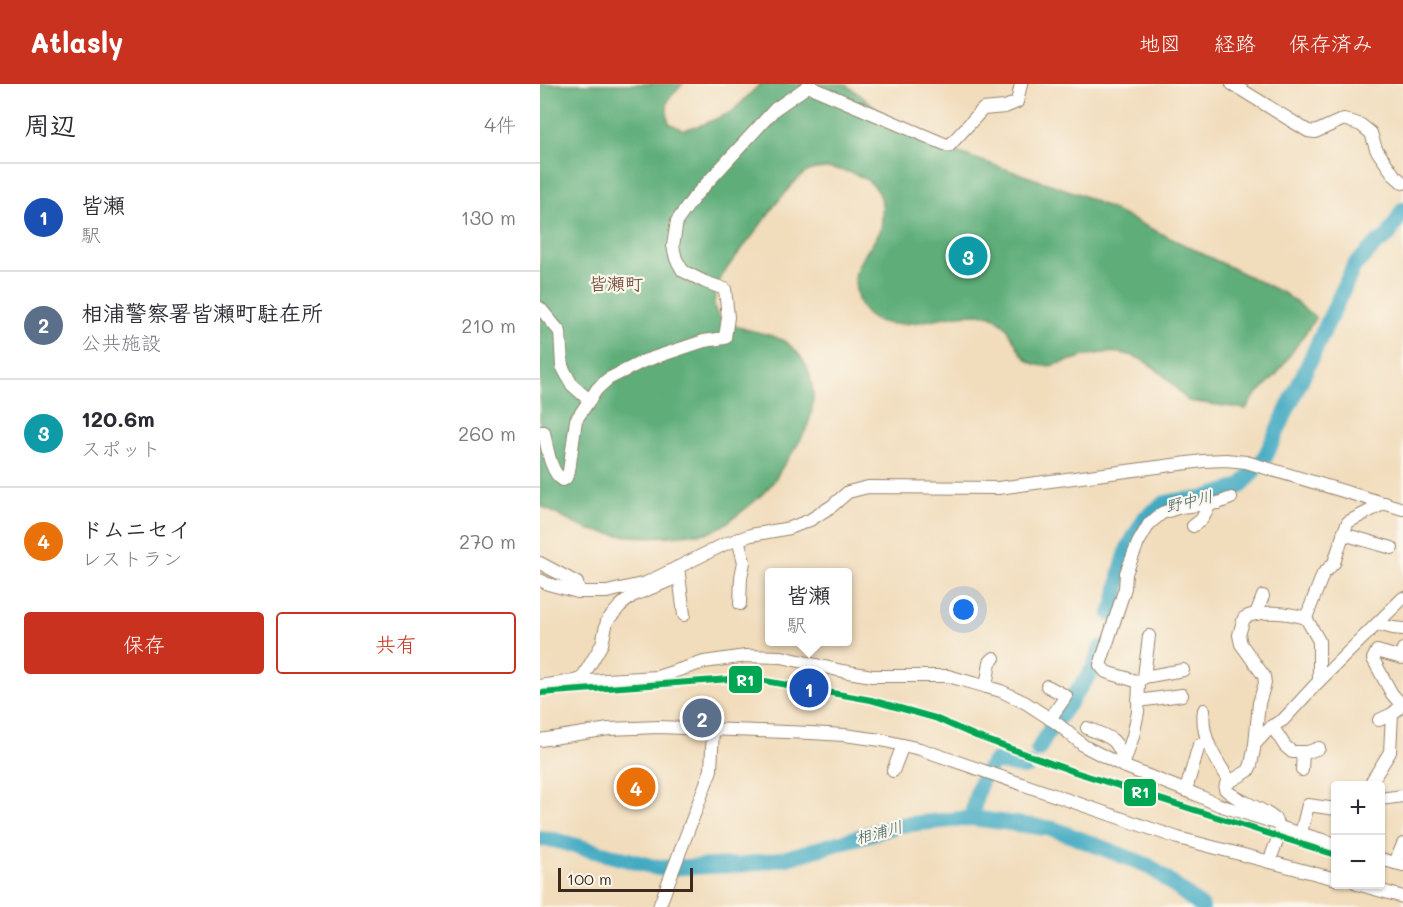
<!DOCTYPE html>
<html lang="ja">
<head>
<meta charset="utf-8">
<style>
	:root { --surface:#fff; --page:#f2f2f3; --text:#2b2b33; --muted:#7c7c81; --line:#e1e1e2; --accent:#c8321e }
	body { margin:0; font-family:Mali,"Klee One",sans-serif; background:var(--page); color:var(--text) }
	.controls { position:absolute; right:18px; bottom:18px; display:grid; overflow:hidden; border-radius:6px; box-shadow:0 2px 4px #0004 }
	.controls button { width:54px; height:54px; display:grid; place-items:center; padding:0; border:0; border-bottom:2px solid var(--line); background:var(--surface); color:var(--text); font:30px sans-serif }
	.scale { position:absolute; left:18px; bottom:15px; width:135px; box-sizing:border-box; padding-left:6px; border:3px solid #3b2a1e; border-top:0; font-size:16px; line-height:21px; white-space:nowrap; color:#3b2a1e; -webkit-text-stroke:4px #fbf7ec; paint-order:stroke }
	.you { position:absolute; left:424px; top:526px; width:21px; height:21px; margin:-15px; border:4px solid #fff; border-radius:50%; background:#1a73e8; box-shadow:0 0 0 9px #1a73e833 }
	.badge { display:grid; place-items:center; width:39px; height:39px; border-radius:50%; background:var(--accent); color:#fff; font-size:20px; font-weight:700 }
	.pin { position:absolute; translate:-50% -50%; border:3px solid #fff; box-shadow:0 2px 6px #0006 }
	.popup { position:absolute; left:225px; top:484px; width:87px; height:78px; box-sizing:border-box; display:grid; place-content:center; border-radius:6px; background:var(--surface); filter:drop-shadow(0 2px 4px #0005); font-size:20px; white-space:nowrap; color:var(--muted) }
	.popup b { font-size:22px; color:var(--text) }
	.popup::after { content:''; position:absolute; left:50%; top:100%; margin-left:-12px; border:12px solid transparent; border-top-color:var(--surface) }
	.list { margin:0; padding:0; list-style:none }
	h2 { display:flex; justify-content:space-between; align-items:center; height:78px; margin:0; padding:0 24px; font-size:26px }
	h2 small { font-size:20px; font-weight:400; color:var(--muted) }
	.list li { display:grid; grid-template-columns:39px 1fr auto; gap:18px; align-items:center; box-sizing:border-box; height:108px; padding:0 24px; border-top:2px solid var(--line) }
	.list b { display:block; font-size:22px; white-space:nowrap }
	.list p { margin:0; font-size:20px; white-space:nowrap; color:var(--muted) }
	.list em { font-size:20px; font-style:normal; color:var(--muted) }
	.actions { display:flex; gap:12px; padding:18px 24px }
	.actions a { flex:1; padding:14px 0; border:2px solid var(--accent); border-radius:6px; text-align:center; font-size:21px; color:var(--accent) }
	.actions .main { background:var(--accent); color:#fff }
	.map { position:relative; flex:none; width:863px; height:823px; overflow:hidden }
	header { display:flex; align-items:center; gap:36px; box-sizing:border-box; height:84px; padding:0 30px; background:var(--accent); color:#fff }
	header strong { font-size:28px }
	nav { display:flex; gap:33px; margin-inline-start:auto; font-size:21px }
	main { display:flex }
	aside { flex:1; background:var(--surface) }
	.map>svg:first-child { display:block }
	.forest { fill:#5eae7a; stroke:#4c6c4c; stroke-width:1.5 }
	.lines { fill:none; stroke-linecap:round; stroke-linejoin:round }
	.river { stroke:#42aac2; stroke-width:16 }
	.minor-casing { stroke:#96836c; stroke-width:14 }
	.minor { stroke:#fff; stroke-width:12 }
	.rail-1-casing { stroke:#fbf7ec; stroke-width:10 }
	.rail-1 { stroke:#00a651; stroke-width:6 }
	.labels { text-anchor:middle; stroke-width:4.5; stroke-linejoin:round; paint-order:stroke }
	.water-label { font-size:16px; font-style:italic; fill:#3e5d60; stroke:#fbf7ec }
	.quarter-label { font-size:18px; font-weight:bold; fill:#7a5544; stroke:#fbf7ec }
	.line-badge { stroke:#fbf7ec; stroke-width:2 }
	.badge-label { font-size:16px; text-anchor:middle; font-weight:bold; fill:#fff }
</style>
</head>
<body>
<header>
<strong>Atlasly</strong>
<nav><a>地図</a><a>経路</a><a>保存済み</a></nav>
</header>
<main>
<aside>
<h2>周辺<small>4件</small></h2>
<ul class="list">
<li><span class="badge" style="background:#1a4fb4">1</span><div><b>皆瀬</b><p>駅</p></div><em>130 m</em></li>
<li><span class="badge" style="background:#5c6f8a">2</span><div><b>相浦警察署皆瀬町駐在所</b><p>公共施設</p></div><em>210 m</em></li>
<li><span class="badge" style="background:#0f9aa8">3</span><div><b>120.6m</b><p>スポット</p></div><em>260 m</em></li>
<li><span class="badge" style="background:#e8710a">4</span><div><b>ドムニセイ</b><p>レストラン</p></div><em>270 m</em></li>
</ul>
<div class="actions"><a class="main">保存</a><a>共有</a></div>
</aside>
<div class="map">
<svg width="863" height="823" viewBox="0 0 863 823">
	<rect width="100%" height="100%" fill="#fbf7ec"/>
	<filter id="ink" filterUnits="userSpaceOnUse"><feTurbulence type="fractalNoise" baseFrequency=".0167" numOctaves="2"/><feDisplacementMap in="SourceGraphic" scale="12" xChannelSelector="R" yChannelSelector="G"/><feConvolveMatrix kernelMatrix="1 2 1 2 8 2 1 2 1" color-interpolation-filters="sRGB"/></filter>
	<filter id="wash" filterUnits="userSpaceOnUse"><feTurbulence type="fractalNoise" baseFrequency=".008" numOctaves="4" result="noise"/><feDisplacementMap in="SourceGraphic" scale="24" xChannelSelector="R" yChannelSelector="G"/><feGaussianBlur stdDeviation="1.35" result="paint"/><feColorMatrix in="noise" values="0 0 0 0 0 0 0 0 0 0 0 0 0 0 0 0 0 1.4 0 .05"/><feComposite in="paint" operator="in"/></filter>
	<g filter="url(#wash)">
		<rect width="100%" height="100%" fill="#f1dcbb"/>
		<path class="forest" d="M0,0H143C126,16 124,17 129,39L143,46L164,40L192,28L220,0H305L378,55L542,111L745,210L776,234L736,291L713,314L706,325L648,317C612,277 591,257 535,275C523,278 511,284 498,281C472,275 477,238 447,231C429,227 397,235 379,238C349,243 321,241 316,206C315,198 314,190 318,182C324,169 336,158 341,144C342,141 342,136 342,132C344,112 338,101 320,92C306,86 286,82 271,86C266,88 264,89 260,93C242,109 228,131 213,151C201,167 180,189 175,208C175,209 174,220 174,221C176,247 224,245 242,256C259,266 269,283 272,302C277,335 261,357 243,382C238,389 235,397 229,403C220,414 182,445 170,448C164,450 157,450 151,450C118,454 83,454 51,446C33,441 16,430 0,421Z"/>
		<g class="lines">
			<g class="river">
				<polyline points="571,530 576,516 581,487 588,464 605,434 625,419 641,416 662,415 694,405 702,401 725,373 814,182 835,161 848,152 863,126"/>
				<polyline points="498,666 509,647 554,584 561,563"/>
				<path d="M432,734C435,713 439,693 455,677L483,683L490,681"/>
				<polyline points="0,755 14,756 118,784 200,781 247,774 360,741 432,734 514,745 609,782 662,823"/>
			</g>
		</g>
	</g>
	<g filter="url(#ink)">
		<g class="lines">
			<defs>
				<g id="minor">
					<polyline points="692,0 768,47 775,48 804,35 821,41 831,49 836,65 854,91 863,99"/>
					<polyline points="268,2 409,62 443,25 465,23 477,18 481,0"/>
					<polyline points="0,224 20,248 22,282 32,301 49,316"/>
					<path d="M0,348H4C7,362 10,389 23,396L26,394L29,387L36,336L57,305L68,295L104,277L164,257L185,254L188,233L185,205L165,198L143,187L136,175L133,162L137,137L155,112L235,25L271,0"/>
					<polyline points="653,442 661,436 671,419"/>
					<polyline points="803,450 852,464"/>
					<polyline points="198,455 204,478 201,493 200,520"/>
					<polyline points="0,479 37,499 38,508"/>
					<polyline points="138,483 144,531"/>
					<polyline points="0,496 8,500 38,508 67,508 106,499 185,460 211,451 250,444 270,436 292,422 308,408 328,403 458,404 663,377 686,376 706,378 863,425"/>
					<polyline points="716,530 723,512"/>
					<polyline points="766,534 783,490 794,479 805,445 808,438 845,419"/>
					<polyline points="837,540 853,544 863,545"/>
					<polyline points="604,593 643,586"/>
					<polyline points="42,594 49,597 117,593 164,578 206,572 242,573 302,587 332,592 408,592 461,607 486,619 518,640 544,662 583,682 657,711 679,721 736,739 742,744 796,760"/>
					<polyline points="779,597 863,514"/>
					<polyline points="599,598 566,588 560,581 585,504 586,489 598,459 609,440 622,429 640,423 678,419 691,414"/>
					<polyline points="0,602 34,597 42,594 62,560 67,537 80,522 92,512 131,496 130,487"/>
					<polyline points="507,602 526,612 510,635"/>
					<polyline points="446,603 450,578 454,574"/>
					<polyline points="598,617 642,611"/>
					<path d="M664,626C660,653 676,676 690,697"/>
					<polyline points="852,630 858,625 860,619 852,610 833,575 837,567 862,574 863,565"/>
					<polyline points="732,642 745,662 752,668 768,668 779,664"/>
					<path d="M547,644C570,654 576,652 584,677"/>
					<polyline points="0,656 69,645 119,643 271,649 304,651 341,656 380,665 638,754 796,795"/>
					<path d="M715,660L732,642L743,636L779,597V557L766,534C749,529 719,525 704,534L699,551L701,560L724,592L725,599L719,619L715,660L711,681L708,687L686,700L685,705C697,718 721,722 736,736"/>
					<polyline points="583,682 593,652 598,628 599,598 604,593 609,552"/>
					<polyline points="762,686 763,668"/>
					<polyline points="353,687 363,661"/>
					<polyline points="831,702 832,697 850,668 852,630 839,636"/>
					<polyline points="646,706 659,661"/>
					<polyline points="840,715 863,712"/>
					<polyline points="761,749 768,721 796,725"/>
					<polyline points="840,775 863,781"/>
					<polyline points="729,778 742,744"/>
					<polyline points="855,779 863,760"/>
					<polyline points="817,800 863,813"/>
					<polyline points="119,823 171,686 173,645"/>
				</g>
			</defs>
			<use href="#minor" class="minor-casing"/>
			<use href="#minor" class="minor"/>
			<defs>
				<polyline id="rail-1" points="0,609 190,595 225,597 331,616 395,634 436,652 535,688 796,771"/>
			</defs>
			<use href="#rail-1" class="rail-1-casing"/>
			<use href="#rail-1" class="rail-1"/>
		</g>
	</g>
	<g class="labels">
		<g class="water-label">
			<text transform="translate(649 417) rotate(-13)" y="6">野中川</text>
			<text transform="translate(339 748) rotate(-15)" y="6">相浦川</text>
		</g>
		<g class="quarter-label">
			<text x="76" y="206">皆瀬町</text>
		</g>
	</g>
	<g class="line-badge">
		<rect x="188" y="581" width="35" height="29" rx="6" fill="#00a651"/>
		<rect x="583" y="694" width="34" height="29" rx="6" fill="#00a651"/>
	</g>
	<g class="badge-label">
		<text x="205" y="602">R1</text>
		<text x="600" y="714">R1</text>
	</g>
</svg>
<div class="controls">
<button>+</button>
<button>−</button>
</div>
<div class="scale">100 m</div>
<div class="you"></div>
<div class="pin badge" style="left:269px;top:604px;background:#1a4fb4">1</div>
<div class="popup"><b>皆瀬</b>駅</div>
<div class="pin badge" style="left:162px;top:634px;background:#5c6f8a">2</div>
<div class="pin badge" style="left:428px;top:172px;background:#0f9aa8">3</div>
<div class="pin badge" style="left:96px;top:703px;background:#e8710a">4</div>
</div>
</main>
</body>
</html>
